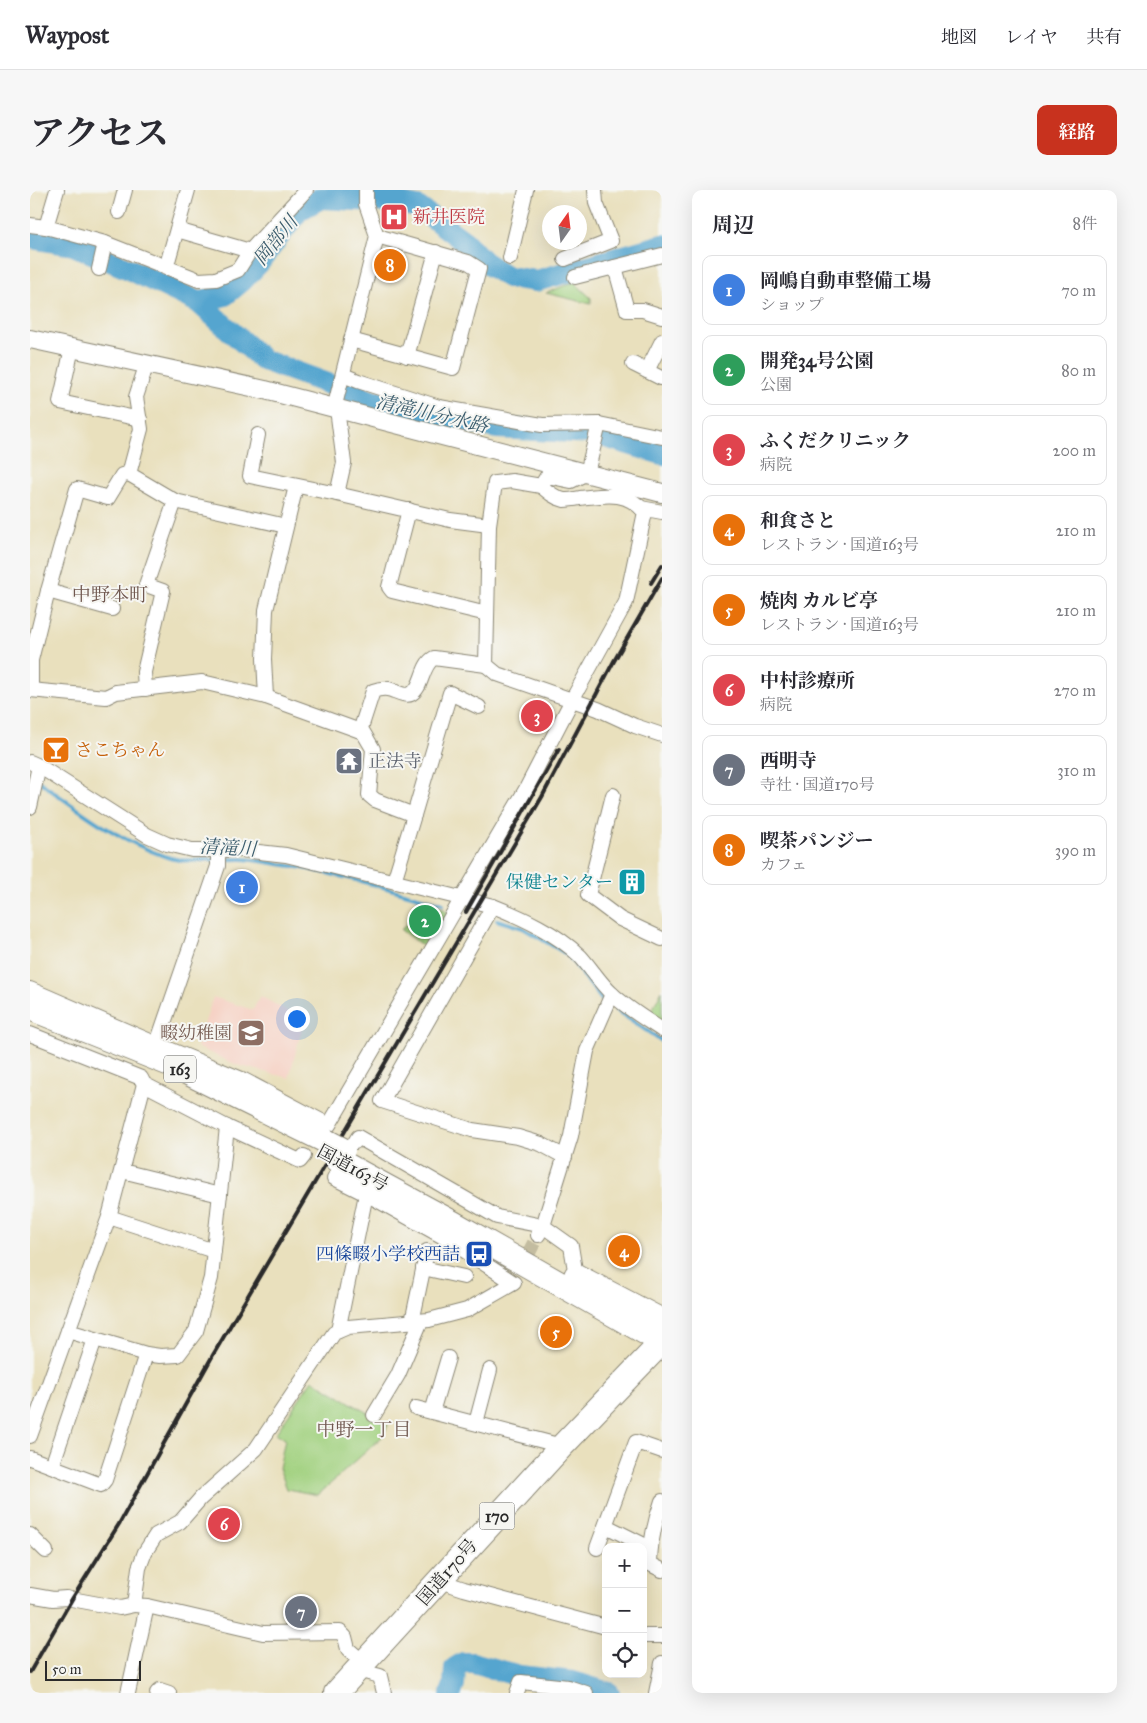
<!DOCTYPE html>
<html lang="ja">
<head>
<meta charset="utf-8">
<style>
	:root { --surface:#fff; --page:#f7f7f7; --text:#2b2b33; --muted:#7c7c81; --line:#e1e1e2; --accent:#c8321e }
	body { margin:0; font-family:"IM FELL Great Primer","Noto Serif JP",serif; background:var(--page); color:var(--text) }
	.controls { position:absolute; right:15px; bottom:15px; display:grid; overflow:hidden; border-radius:10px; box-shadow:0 5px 20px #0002 }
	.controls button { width:45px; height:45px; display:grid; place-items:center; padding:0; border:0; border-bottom:1px solid var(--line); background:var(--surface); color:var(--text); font:25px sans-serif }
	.compass { position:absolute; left:512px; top:15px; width:45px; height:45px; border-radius:50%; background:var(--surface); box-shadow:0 5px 20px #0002; rotate:14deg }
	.scale { position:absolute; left:15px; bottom:12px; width:96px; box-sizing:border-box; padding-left:5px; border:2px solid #2b2b2b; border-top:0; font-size:14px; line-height:18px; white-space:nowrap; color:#2b2b2b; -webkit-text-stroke:4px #f6f6f2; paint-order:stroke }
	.you { position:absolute; left:266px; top:828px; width:18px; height:18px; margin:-12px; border:4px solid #fff; border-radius:50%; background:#1a73e8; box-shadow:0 0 0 8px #1a73e833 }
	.badge { display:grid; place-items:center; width:32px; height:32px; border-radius:50%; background:var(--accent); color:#fff; font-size:16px; font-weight:700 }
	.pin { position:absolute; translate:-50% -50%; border:2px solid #fff; box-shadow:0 1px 5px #0006 }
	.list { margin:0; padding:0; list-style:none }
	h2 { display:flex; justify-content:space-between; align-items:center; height:65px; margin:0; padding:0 20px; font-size:21px }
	h2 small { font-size:16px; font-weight:400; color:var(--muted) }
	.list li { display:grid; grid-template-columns:32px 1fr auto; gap:15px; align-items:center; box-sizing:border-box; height:70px; margin:0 10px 10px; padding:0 10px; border:1px solid var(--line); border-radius:10px }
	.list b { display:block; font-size:19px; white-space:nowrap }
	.list p { margin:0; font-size:16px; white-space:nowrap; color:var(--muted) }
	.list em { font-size:16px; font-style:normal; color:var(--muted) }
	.icon { flex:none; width:28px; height:28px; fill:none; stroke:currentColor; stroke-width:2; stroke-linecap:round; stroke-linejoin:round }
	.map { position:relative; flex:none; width:632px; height:1503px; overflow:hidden; border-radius:10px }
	header { display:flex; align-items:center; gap:30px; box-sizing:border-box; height:70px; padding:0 25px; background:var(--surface); border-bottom:1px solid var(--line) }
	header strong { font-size:24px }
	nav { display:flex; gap:28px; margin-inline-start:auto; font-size:18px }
	.intro { display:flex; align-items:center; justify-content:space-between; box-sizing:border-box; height:120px; padding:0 30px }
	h1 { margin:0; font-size:35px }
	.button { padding:12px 22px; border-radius:10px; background:var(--accent); color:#fff; font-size:18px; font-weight:700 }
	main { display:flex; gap:30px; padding:0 30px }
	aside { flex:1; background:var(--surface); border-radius:10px; box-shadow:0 5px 20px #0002 }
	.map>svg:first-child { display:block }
	.built { fill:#f6d2c5 }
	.green { fill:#a2d180; stroke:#667e56 }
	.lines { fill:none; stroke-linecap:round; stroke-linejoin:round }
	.stream { stroke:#54a5cf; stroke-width:4 }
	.river { stroke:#54a5cf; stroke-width:22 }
	.minor-tunnel { stroke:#c3bca0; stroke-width:14; stroke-dasharray:14 7; stroke-linecap:butt }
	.minor-casing { stroke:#8a8674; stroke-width:16 }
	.tertiary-casing { stroke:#8a8674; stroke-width:20 }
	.trunk-casing { stroke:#8a8674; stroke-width:26 }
	.minor { stroke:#fff; stroke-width:14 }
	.tertiary { stroke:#fff; stroke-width:18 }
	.trunk { stroke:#fff; stroke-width:24 }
	.rail { stroke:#2b2b2b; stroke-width:4 }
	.trunk-bridge-casing { stroke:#8a8674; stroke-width:26; stroke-linecap:butt }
	.trunk-bridge { stroke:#fff; stroke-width:24 }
	.labels { text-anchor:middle; stroke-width:4; stroke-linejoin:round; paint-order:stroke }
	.shield { fill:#f6f6f2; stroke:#686867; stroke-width:1 }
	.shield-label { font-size:16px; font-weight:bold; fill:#2b2b2b }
	.health-label { font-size:18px; fill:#be3a42; stroke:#f6f6f2; text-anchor:start }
	.food-label { font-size:18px; fill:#c56008; stroke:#f6f6f2; text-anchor:start }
	.worship-label { font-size:18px; fill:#5b616d; stroke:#f6f6f2; text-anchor:start }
	.culture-label { font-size:18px; fill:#0d838f; stroke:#f6f6f2; text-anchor:end }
	.education-label { font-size:18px; fill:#785e54; stroke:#f6f6f2; text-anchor:end }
	.street-label { font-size:18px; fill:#2b2b2b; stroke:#f6f6f2 }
	.transit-label { font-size:18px; fill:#164399; stroke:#f6f6f2; text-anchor:end }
	.water-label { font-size:19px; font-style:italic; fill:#3b5c6d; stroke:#f6f6f2 }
	.neighbourhood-label { font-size:19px; fill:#705850; stroke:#f6f6f2 }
</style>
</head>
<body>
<header>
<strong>Waypost</strong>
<nav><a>地図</a><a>レイヤ</a><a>共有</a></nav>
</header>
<div class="intro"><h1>アクセス</h1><a class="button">経路</a></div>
<main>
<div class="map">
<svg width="632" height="1503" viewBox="0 0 632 1503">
	<rect width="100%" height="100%" fill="#f6f6f2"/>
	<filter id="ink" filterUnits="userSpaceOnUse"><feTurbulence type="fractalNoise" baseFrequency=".02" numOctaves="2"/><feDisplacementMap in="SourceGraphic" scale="10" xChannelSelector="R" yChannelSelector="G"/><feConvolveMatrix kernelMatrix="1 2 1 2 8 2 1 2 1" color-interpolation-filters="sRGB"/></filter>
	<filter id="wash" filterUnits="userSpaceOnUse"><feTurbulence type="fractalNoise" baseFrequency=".0096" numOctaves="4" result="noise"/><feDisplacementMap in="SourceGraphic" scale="20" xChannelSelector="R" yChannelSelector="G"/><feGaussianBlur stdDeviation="1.12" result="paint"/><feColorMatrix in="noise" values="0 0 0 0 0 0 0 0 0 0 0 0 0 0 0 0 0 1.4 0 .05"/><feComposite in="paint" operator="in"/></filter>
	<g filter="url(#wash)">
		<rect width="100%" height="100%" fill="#e9e0bd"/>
		<polygon class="built" points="230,806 274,830 259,888 207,875 167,857 183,807 223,820"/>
		<g class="green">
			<polygon points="544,92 561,108 561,114 516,103"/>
			<polygon points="394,714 414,719 418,723 396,758 371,740"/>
			<polygon points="632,800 632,834 619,826"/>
			<polygon points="282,1190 358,1235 352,1247 288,1305 257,1299 249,1278 255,1249 246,1243"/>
		</g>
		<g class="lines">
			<g class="stream">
				<path d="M10,592C50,621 89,651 137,667C156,674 192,668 213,669C229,670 246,674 262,676C313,685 363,700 413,714"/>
				<polyline points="467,730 493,738 538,765 572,810"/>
				<polyline points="586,820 632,851"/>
			</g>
			<g class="river">
				<polyline points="0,48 43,55 101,80 168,112 233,170 361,217 467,238 562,243 632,264"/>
				<polyline points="168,112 195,105 212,91 228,74 269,20 291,8 362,12 388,17 435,52 454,72 478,87 506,91 632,55"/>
				<polyline points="421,1503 424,1495 425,1478 433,1473 443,1473 490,1486 543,1492 579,1503"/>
			</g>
		</g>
	</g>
	<g filter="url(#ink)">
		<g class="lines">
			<polyline class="minor-tunnel" points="488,1084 508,1045"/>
			<defs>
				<g id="minor">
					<polyline points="89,22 95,0"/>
					<polyline points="0,35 16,37 75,53 169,90 186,89 208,80 220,61 276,0"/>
					<polyline points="16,37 27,0"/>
					<polyline points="147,40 220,61"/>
					<polyline points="480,68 496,0"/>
					<polyline points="535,69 581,51 566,13 565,0"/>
					<polyline points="585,77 597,120 613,120 632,126"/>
					<polyline points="136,78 158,0"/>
					<polyline points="69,79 75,53"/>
					<polyline points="545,87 632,65"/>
					<polyline points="321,150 423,178 449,79 438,72 347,46"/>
					<polyline points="42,158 30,212 110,229"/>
					<polyline points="377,166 406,62"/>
					<polyline points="117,173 106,207 111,239 99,284 145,311 256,336"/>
					<polyline points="603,174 631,188"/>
					<polyline points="617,181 632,151"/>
					<polyline points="313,185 328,191 409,217 512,235 569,234 632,247"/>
					<polyline points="228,245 220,286 307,304 314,273 306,211 347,46 336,14 336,0"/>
					<polyline points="307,304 420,330 459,335 465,293 482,291 511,296 517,286 541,291 557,283 569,234"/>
					<polyline points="611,318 632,322"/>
					<polyline points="379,320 359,397 362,401 457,424"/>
					<polyline points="459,335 456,475 467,484 568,519 605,536 632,545"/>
					<polyline points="18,401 47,299 78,308 92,285 99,284"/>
					<polyline points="115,499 114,482 133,401 116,395 145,311"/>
					<polyline points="0,500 76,507 86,502 172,492 236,507 333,542 343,559 339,605 345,610 384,625 364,691"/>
					<polyline points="1,500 1,470 18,401 82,419"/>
					<polyline points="236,507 234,469 236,420 266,296"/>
					<path d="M330,541L343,501C348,499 352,498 358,499C364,500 375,507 381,504C393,498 391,475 404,468L456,475"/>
					<path d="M0,572L9,576L117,645L137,654L162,660H212L256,665L463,716C493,728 526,743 550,766C561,778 570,793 582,804C597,818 615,829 632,840"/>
					<polyline points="583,605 558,705 590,729 632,749"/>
					<polyline points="0,617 9,576"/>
					<polyline points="384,625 420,503 449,517"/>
					<polyline points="463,716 352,911 442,940 488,947 511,954 535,967"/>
					<path d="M0,799L127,854L214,890L299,935L496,599L542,510L596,412L615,322C596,300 576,305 550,308C545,309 539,310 534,310C525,308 518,302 511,296"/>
					<polyline points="0,844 111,888 114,894 197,937 270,971 274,966"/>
					<polyline points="125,859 188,676 188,660"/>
					<polyline points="325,952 328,947 467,1027 513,1036 508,1045"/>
					<polyline points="92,981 190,1005"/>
					<polyline points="307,984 304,988 336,1004 415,1048"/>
					<polyline points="79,1027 184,1061"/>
					<polyline points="393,1078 434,1087"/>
					<polyline points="546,1086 541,1056 513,1036 541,946 557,861 582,804"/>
					<polyline points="382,1132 397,1061"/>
					<polyline points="38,1141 116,1164 130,1166 148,1165 166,1141 181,1088 197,937"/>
					<polyline points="308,1141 336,1004"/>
					<polyline points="386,1218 532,1256"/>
					<polyline points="402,1222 418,1168"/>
					<polyline points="344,1225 368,1185 391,1131"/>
					<polyline points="446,1233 460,1180"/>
					<polyline points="0,1246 79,1027 114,894"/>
					<polyline points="0,1268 71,1295 75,1290 116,1164"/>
					<polyline points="22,1276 65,1149"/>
					<path d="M632,1311C625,1331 620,1352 620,1374L632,1380"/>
					<polyline points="576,1336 620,1358"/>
					<polyline points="0,1345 16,1361"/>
					<polyline points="567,1358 606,1252 632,1261"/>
					<polyline points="410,1391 434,1399 576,1437"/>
					<polyline points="0,1405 23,1409 36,1408 90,1418 104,1415"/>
					<polyline points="117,1416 233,1443 310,1442 315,1447 318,1459 334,1473"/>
					<polyline points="613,1446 632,1446"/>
					<polyline points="327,1480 350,1486 354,1503"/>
					<polyline points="98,1503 117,1416 104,1415 109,1378 115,1362 126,1345 150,1332 171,1308 226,1259 304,1143 318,1137 399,1130 437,1120 484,1093 415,1048 423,1033"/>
					<polyline points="127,1503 130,1500 139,1503"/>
					<polyline points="487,1503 491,1492 538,1497 556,1503"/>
					<polyline points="626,1503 632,1473"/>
				</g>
				<polyline id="tertiary" points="0,149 235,200 632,303"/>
				<g id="trunk">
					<polyline points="0,818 140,874 296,951"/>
					<polyline points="307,970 423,1033 632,1152"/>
					<polyline points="546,1086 632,1131"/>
					<polyline points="306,1503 532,1256 632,1152"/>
				</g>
			</defs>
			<use href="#minor" class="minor-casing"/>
			<use href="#tertiary" class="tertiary-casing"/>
			<use href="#trunk" class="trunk-casing"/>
			<use href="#minor" class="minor"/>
			<use href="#tertiary" class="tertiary"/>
			<use href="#trunk" class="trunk"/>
			<g class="rail">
				<polyline points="621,393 632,375"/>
				<polyline points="436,722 529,559"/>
				<polyline points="0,1482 42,1409 89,1334 183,1165 512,607 584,471 632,388"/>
			</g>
			<defs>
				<polyline id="trunk-bridge" points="296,951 313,960"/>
			</defs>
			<use href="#trunk-bridge" class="trunk-bridge-casing"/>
			<use href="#trunk-bridge" class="trunk-bridge"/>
		</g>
	</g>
	<defs>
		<symbol id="hospital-square" viewBox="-11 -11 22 22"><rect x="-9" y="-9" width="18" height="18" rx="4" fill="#e0444e" stroke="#f6f6f2"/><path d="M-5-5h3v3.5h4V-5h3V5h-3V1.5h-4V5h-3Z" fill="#fff"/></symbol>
		<symbol id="bar-square" viewBox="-11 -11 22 22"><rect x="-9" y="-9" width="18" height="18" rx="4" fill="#e8710a" stroke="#f6f6f2"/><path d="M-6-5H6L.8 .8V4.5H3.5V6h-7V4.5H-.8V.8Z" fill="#fff"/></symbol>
		<symbol id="temple-square" viewBox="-11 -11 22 22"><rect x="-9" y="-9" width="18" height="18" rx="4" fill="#6b7280" stroke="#f6f6f2"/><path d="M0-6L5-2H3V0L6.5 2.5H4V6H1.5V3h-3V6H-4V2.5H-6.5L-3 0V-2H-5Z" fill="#fff"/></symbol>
		<symbol id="building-square" viewBox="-11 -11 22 22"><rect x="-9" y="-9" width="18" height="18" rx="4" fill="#0f9aa8" stroke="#f6f6f2"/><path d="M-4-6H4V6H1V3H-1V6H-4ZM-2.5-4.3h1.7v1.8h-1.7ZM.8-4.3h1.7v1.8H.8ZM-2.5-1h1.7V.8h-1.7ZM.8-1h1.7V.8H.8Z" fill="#fff"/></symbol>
		<symbol id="school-square" viewBox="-11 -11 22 22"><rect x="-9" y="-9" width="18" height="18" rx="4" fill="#8d6e63" stroke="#f6f6f2"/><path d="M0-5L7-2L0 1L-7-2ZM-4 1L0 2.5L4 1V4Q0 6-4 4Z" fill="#fff"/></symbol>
		<symbol id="bus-square" viewBox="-11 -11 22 22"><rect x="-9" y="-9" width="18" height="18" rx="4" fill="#1a4fb4" stroke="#f6f6f2"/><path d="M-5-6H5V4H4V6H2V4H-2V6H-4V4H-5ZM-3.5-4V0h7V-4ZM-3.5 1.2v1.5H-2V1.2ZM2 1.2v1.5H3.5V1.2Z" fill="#fff"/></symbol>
	</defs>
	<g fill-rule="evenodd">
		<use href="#hospital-square" x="348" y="11" width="32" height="32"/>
		<use href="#bar-square" x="10" y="544" width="32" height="32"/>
		<use href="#temple-square" x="303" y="555" width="32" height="32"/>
		<use href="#building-square" x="586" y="676" width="32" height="32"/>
		<use href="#school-square" x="205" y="827" width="32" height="32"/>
		<use href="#bus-square" x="433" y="1048" width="32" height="32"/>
	</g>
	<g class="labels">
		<g class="shield">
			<rect x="134" y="865.5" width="32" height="27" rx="4"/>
			<rect x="449.5" y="1312.5" width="35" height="27" rx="4"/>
		</g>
		<g class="shield-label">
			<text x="150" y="885">163</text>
			<text x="467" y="1332">170</text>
		</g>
		<g class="health-label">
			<text x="383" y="33">新井医院</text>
		</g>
		<g class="food-label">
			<text x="45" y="566">さこちゃん</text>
		</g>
		<g class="worship-label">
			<text x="338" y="577">正法寺</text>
		</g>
		<g class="culture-label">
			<text x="583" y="698">保健センター</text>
		</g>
		<g class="education-label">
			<text x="202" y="849">畷幼稚園</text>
		</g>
		<g class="street-label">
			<text transform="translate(323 978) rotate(28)" y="6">国道163号</text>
			<text transform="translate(417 1382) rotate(-49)" y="6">国道170号</text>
		</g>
		<g class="transit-label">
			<text x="430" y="1070">四條畷小学校西詰</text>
		</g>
		<g class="water-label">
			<text transform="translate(245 50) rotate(-51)" y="7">岡部川</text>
			<text transform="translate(402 223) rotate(13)" y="7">清滝川分水路</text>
			<text transform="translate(198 657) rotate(3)" y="7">清滝川</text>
		</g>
		<g class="neighbourhood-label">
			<text x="80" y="411">中野本町</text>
			<text x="334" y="1246">中野一丁目</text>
		</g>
	</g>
</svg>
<div class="controls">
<button>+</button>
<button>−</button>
<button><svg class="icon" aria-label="locate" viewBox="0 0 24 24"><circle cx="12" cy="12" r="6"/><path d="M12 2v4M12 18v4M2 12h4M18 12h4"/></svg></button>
</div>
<svg class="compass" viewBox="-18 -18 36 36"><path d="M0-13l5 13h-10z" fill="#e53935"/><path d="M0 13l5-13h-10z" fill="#7c7c81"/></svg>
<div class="scale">50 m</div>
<div class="you"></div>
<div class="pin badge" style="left:212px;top:697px;background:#3f7fe0">1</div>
<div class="pin badge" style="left:395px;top:731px;background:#2e9e5b">2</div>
<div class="pin badge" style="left:507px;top:526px;background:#e0444e">3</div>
<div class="pin badge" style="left:594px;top:1061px;background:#e8710a">4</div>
<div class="pin badge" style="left:526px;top:1142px;background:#e8710a">5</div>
<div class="pin badge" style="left:194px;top:1334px;background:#e0444e">6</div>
<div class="pin badge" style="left:271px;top:1422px;background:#6b7280">7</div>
<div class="pin badge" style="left:360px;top:75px;background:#e8710a">8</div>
</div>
<aside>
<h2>周辺<small>8件</small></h2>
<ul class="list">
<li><span class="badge" style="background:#3f7fe0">1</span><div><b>岡嶋自動車整備工場</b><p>ショップ</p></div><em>70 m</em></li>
<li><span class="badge" style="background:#2e9e5b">2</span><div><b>開発34号公園</b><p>公園</p></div><em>80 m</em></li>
<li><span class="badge" style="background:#e0444e">3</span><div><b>ふくだクリニック</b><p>病院</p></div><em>200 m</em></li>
<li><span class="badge" style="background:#e8710a">4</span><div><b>和食さと</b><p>レストラン · 国道163号</p></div><em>210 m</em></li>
<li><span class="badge" style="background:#e8710a">5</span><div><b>焼肉 カルビ亭</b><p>レストラン · 国道163号</p></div><em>210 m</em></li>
<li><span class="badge" style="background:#e0444e">6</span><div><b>中村診療所</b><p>病院</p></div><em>270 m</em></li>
<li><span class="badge" style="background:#6b7280">7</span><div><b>西明寺</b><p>寺社 · 国道170号</p></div><em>310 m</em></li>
<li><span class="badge" style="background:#e8710a">8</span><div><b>喫茶パンジー</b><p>カフェ</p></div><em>390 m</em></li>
</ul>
</aside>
</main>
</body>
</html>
